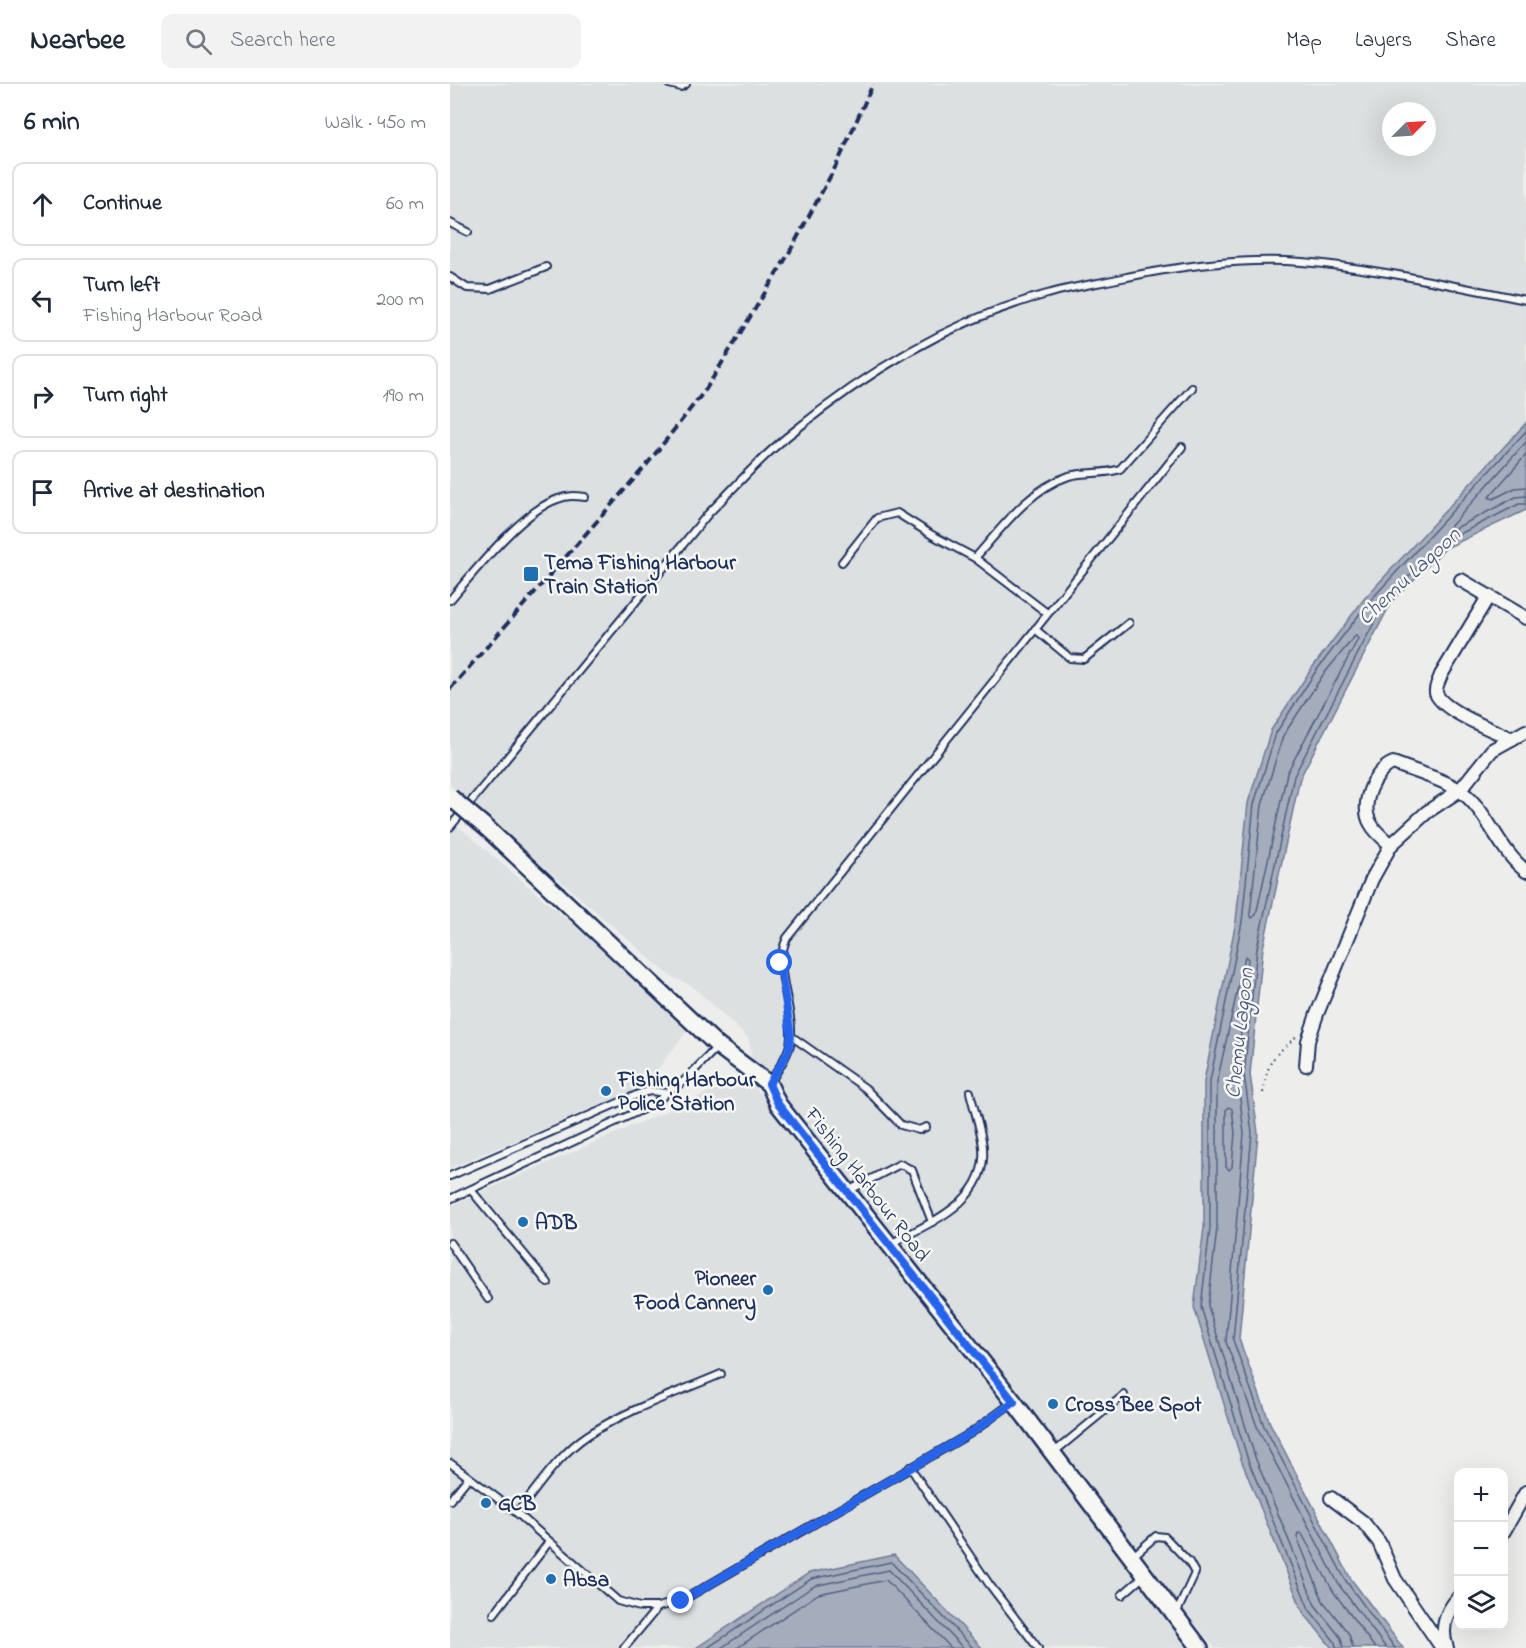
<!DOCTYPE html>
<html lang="en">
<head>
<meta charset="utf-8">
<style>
	:root { --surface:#fff; --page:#f2f2f3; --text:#1f2937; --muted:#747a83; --line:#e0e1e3 }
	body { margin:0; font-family:"Indie Flower",sans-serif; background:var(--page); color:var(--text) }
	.controls { position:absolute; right:18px; bottom:18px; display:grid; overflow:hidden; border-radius:12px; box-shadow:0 6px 24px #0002 }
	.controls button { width:54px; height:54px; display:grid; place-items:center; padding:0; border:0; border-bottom:2px solid var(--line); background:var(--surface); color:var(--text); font:30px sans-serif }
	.compass { position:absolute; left:932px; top:18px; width:54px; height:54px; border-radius:50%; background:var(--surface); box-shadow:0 6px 24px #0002; rotate:66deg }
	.stop { position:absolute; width:18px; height:18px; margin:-14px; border:4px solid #2563eb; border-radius:50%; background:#fff }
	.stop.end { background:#2563eb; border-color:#fff; box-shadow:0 2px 6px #0008 }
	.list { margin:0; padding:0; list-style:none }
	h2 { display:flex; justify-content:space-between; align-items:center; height:78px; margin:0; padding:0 24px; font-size:26px }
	h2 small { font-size:20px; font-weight:400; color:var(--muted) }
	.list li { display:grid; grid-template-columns:39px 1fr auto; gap:18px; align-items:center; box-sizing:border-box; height:84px; margin:0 12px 12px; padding:0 12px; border:2px solid var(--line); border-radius:12px }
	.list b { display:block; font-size:22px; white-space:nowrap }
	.list p { margin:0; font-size:20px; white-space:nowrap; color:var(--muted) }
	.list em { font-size:20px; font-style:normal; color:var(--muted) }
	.icon { flex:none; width:33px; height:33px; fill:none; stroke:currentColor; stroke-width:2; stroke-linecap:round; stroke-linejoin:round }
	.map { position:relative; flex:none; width:1076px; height:1564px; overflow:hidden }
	header { display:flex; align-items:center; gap:36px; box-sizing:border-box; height:84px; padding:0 30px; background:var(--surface); border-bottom:2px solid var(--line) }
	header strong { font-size:28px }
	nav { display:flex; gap:33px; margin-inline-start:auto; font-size:21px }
	.search { width:420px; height:54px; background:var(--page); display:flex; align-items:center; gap:15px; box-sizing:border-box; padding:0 21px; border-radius:12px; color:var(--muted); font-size:22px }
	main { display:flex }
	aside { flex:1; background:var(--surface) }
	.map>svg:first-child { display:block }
	.built { fill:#dde0e1; fill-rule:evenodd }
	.water { fill:#a5acbc; stroke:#6e7a96; stroke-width:1.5 }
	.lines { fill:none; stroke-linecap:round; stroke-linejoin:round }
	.shore { stroke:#526184; stroke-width:1.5 }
	.service-casing { stroke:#1b2f5e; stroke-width:10 }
	.minor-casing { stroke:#1b2f5e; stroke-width:16 }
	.tertiary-casing { stroke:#1b2f5e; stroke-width:20 }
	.path { stroke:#1b2f5e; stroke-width:2; stroke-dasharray:1.5 4.5; stroke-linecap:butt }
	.service { stroke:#f6f6f2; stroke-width:6 }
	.minor { stroke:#f6f6f2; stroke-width:12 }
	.tertiary { stroke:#f6f6f2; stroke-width:15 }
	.rail { stroke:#1b2f5e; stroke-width:4; stroke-dasharray:9 4.5; stroke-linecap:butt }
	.tertiary-bridge-casing { stroke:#1b2f5e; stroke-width:20; stroke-linecap:butt }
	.tertiary-bridge { stroke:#f6f6f2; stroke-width:15 }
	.route { stroke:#2563eb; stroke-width:8 }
	.poi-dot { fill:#1f6fb2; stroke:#f6f6f2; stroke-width:2 }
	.labels { text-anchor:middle; stroke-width:5; stroke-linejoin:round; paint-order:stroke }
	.poi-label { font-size:21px; font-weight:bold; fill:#1b2f5e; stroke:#f6f6f2; text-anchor:start }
	.street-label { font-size:21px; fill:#1b2f5e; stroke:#f6f6f2 }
	.water-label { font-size:22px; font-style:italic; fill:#44547a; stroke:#f6f6f2 }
</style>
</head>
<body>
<header>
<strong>Nearbee</strong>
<div class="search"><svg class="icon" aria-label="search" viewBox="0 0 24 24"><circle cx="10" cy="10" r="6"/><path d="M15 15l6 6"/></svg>Search here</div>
<nav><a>Map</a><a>Layers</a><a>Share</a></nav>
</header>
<main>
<aside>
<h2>6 min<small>Walk · 450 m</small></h2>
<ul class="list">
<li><svg class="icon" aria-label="ahead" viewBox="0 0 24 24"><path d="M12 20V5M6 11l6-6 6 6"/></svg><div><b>Continue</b></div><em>60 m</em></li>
<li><svg class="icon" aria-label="left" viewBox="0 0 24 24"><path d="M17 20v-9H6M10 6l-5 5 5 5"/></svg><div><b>Turn left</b><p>Fishing Harbour Road</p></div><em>200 m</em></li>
<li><svg class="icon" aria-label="right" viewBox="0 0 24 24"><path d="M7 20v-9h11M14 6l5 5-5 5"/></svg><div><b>Turn right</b></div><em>190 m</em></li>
<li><svg class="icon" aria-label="arrive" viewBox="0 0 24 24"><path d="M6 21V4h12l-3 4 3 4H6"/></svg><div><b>Arrive at destination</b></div></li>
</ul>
</aside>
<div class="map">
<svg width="1076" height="1564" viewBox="0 0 1076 1564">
	<rect width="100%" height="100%" fill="#edeeec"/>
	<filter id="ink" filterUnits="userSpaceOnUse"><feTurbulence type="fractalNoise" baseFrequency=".0167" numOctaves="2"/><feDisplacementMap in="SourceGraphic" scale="12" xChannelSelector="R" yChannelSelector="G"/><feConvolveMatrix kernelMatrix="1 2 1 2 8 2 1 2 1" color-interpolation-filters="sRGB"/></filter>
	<g filter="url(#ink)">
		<g class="built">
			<path d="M0,0H1076V339L914,515L862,584L821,646L798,719L744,1223L792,1378L853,1528L882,1564H765L673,1450L302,974L298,954L242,902L220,892L0,701ZM941,27H977V63H941Z"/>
			<polygon points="0,735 241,942 195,1002 0,1084"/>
			<polygon points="294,993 313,1012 607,1385 743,1564 532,1564 444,1471 359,1489 246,1564 0,1564 0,1122"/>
		</g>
		<g class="water">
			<polygon points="1076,339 1076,426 996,464 942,517 850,694 813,864 800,990 808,1049 789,1255 820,1339 901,1495 953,1564 882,1564 853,1528 792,1378 744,1223 754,1143 754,997 786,837 798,719 821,646 862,584 914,515"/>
			<polygon points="444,1471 532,1564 246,1564 359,1489"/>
		</g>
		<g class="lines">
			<g class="shore">
				<polyline points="1076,358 1000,443 1004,445 1066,413 1076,412"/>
				<polyline points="1076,371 1039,413 1043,415 1065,404 1076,403"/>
				<polygon points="906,551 908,555 837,689 806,831 802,834 800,830 812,721 833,652 873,591"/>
				<polygon points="779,1023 782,1025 785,1049 782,1083 779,1086 776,1083 776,1026"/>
				<polyline points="257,1564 361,1495 441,1478 523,1564"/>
				<polyline points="271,1564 364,1502 439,1486 513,1564"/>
				<polyline points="287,1564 368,1510 436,1496 501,1564"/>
				<polyline points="886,1564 885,1558 859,1525 798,1376 751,1223 760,1144 760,997 792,838 804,720 826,649 866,587 918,519 1076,347"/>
				<polyline points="893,1564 891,1554 865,1521 805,1373 758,1222 767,1144 767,998 795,872 798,875 787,989 794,1050 776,1258 808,1345 889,1501 936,1564"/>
				<polyline points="903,1564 899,1550 873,1517 847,1453 848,1449 852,1450 883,1507 925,1564"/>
				<polyline points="945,1564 896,1497 814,1342 783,1256 802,1049 794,990 807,864 844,692 937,514 992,459 1069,420 1076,420"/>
			</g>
			<defs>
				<g id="service">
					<polyline points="219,0 231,3 236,0"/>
					<polyline points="0,139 18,148"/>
					<polyline points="0,193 17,204 40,205 96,183"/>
					<path d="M525,474C552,444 579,405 619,392C636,387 654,391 670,385L742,304"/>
					<polyline points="392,478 427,434 447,429 482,451 525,474 597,529"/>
					<path d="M0,516C24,488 73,426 108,415C117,411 126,412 135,413"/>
					<polyline points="585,545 620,574 634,575 679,539"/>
					<path d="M0,743L258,430C286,402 312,372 343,348C418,287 507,233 601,209C626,202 651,199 677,193C731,182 797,174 852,178C927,184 1002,202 1076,216"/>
					<polyline points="341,952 415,1004 451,1041 469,1046 476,1043"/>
					<path d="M320,999C328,984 341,969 341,952C343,918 322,885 337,854L732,363"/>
					<polyline points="0,1092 191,1009 201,1007 216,1009"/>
					<polyline points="21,1106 98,1199"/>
					<polyline points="398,1107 450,1080 462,1086 482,1138"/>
					<polyline points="0,1115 206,1019 216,1009 234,997 268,962"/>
					<polyline points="0,1159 38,1215"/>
					<path d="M440,1160C479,1139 538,1118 533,1063C531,1045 524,1026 520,1008"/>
					<polyline points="603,1369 674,1311"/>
					<polyline points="0,1379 67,1429 168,1517 190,1523 208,1523 231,1517 521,1349 562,1319"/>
					<polyline points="460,1383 539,1500 588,1564"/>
					<polyline points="0,1416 18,1394"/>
					<path d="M67,1429C88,1403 109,1370 138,1351C178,1325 227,1309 271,1290"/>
					<polyline points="682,1473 706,1452 715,1453 739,1478 745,1489 726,1530"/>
					<polyline points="672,1511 694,1492"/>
					<polyline points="44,1530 99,1458"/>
					<polyline points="174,1564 208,1523"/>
				</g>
				<g id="minor">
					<polyline points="1011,496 1076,534"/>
					<path d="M1038,513L991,591C989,597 985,603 986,609C992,627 1045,647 1062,655"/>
					<path d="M941,761C934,755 925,748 921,740C909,721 924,687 943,679C963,687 996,696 1012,708C1039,729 1049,767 1076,787"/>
					<polyline points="856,981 858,957 867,930 922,795 941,761 977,728 1010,706 1042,666 1076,647"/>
					<polyline points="881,1414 913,1438 929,1458 945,1495 992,1564"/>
					<polyline points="1054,1447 1076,1408"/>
					<path d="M997,1564C990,1545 995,1529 1008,1514"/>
				</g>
				<polyline id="tertiary" points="39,746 268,962 319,1000 328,1020 564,1318 750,1564"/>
			</defs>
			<use href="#service" class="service-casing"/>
			<use href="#minor" class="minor-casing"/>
			<use href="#tertiary" class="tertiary-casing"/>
			<path class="path" d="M813,1009C819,974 821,975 847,952"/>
			<use href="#service" class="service"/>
			<use href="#minor" class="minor"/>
			<use href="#tertiary" class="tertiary"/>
			<polyline class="rail" points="0,605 198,379 256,305 338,171 388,78 423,0"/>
			<defs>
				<polyline id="tertiary-bridge" points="0,713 39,746"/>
			</defs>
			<use href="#tertiary-bridge" class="tertiary-bridge-casing"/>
			<use href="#tertiary-bridge" class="tertiary-bridge"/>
		</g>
	</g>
	<g class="lines" filter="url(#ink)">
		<polyline class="route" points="231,1517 521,1349 564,1318 328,1020 319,1000 338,968 341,952 330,879"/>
	</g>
	<g class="poi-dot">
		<rect x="73" y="482" width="16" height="16" rx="3"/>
		<circle cx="156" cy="1007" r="6"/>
		<circle cx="73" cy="1138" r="6"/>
		<circle cx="318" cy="1206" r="6"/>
		<circle cx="603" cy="1320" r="6"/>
		<circle cx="36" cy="1419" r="6"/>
		<circle cx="101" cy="1495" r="6"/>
	</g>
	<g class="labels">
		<g class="poi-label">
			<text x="94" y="485">Tema Fishing Harbour<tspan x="94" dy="24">Train Station</tspan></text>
			<text x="168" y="1002">Fishing Harbour<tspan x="168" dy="24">Police Station</tspan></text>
			<text x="85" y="1145">ADB</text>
			<text x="306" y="1201" text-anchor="end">Pioneer<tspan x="306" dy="24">Food Cannery</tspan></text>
			<text x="615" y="1327">Cross Bee Spot</text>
			<text x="48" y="1426">GCB</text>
			<text x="113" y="1502">Absa</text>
		</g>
		<g class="street-label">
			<text transform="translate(418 1100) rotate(52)" y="7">Fishing Harbour Road</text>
		</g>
		<g class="water-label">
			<text transform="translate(958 491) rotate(-43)" y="8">Chemu Lagoon</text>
			<text transform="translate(788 949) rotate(-84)" y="8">Chemu Lagoon</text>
		</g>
	</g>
</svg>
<div class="controls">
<button>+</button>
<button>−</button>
<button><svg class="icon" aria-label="layers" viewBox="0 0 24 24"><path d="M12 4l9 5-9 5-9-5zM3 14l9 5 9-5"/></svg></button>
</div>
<svg class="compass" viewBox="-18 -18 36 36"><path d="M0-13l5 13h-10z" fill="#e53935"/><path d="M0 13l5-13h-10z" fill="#747a83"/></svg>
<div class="stop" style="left:330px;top:879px"></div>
<div class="stop end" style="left:231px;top:1517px"></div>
</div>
</main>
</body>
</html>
